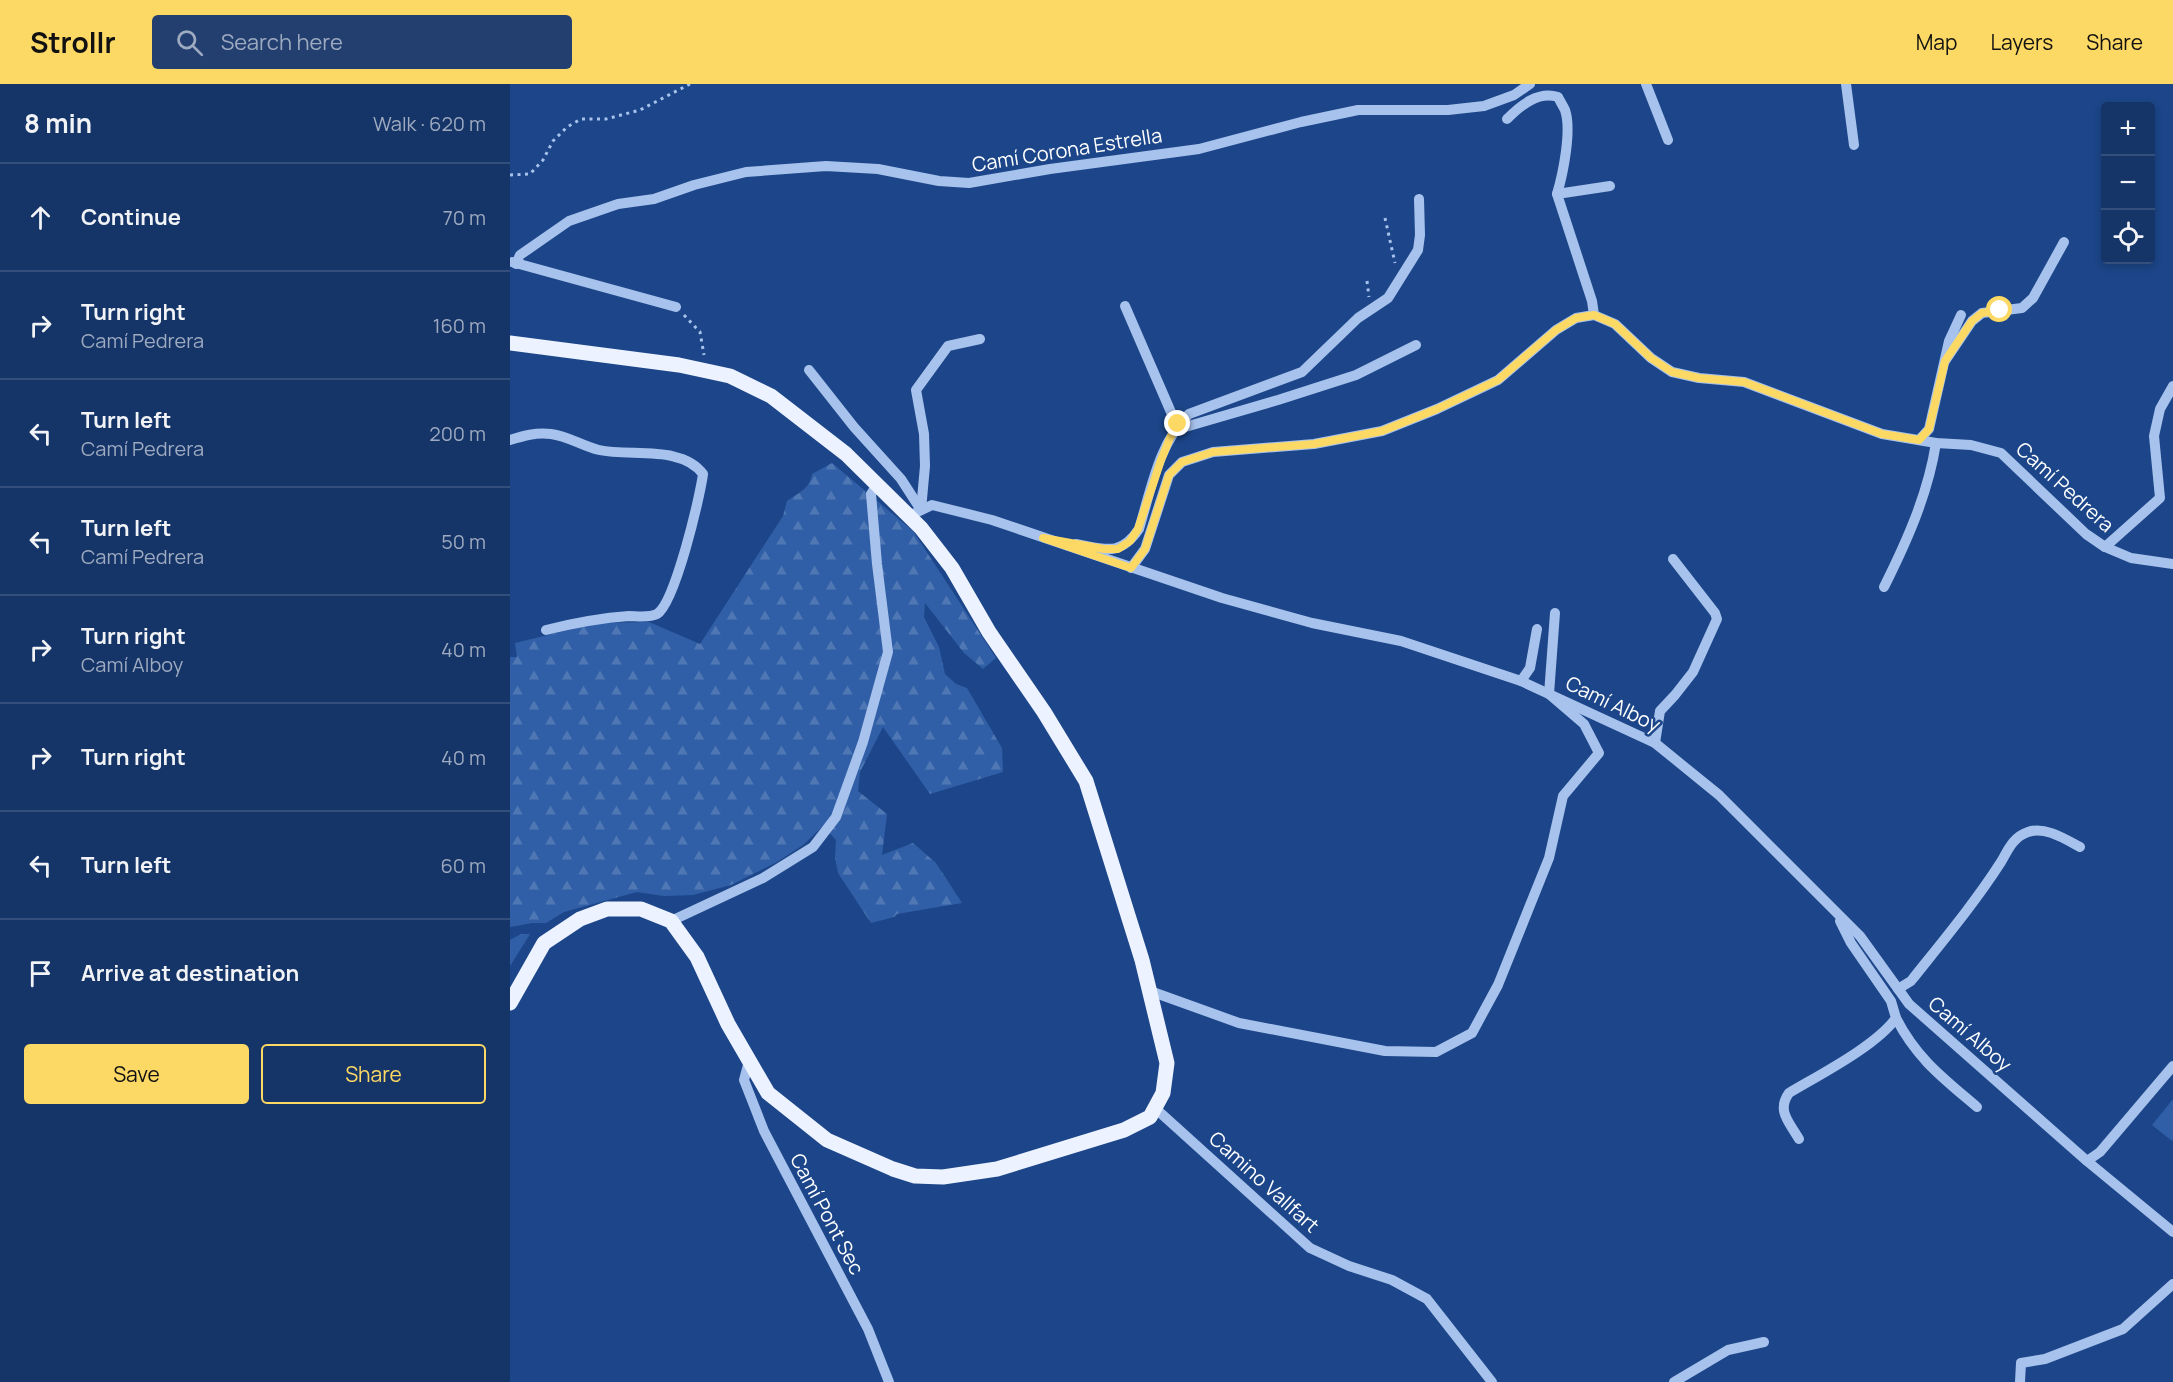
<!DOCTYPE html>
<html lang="en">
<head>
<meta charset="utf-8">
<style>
	:root { --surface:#153467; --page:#223f70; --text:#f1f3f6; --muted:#9daac0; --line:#344f7b; --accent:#fcd864 }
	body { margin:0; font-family:Manrope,sans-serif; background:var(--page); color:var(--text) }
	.controls { position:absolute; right:18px; top:18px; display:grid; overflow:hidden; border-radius:6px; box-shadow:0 3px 9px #0003 }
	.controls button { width:54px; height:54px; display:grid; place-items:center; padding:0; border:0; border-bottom:2px solid var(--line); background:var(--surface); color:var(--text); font:30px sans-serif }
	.stop { position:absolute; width:18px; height:18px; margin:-14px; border:4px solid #fcd864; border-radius:50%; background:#fff }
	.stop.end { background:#fcd864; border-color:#fff; box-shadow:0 2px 6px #0008 }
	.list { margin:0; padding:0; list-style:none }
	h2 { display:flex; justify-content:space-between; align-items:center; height:78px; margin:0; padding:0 24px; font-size:26px }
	h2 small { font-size:20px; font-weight:400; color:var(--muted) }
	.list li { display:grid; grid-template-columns:39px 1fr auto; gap:18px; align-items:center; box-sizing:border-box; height:108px; padding:0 24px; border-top:2px solid var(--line) }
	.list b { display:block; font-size:22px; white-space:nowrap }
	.list p { margin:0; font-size:20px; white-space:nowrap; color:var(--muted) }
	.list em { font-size:20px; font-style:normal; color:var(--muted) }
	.actions { display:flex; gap:12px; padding:18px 24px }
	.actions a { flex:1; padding:14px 0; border:2px solid var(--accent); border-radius:6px; text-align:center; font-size:21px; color:var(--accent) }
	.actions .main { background:var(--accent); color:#111 }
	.icon { flex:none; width:33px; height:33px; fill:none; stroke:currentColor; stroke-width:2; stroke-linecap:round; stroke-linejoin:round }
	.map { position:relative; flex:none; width:1663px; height:1298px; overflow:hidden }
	header { display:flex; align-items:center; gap:36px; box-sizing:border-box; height:84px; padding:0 30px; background:var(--accent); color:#111 }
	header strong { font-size:28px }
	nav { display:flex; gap:33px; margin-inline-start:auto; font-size:21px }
	.search { width:420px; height:54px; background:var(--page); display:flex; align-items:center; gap:15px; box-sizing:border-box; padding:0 21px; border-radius:6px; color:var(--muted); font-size:22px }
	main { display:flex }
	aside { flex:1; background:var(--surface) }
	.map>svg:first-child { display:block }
	.forest { fill:url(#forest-firs) }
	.pitch { fill:#305fa7 }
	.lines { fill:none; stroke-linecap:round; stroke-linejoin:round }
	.path { stroke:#a7c2ec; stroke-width:3; stroke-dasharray:3 4.5; stroke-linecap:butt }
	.minor { stroke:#a7c2ec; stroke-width:10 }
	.major { stroke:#ecf2ff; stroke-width:15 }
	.route { stroke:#fcd864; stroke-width:8 }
	.labels { text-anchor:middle; stroke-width:5; stroke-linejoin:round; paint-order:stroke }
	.street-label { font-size:20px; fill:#fff; stroke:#1c4689 }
</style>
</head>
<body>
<header>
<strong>Strollr</strong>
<div class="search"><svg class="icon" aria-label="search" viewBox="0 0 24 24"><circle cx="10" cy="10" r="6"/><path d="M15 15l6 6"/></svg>Search here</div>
<nav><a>Map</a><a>Layers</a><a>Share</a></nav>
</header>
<main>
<aside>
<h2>8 min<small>Walk · 620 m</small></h2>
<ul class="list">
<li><svg class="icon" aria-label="ahead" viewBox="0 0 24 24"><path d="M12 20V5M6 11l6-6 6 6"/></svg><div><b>Continue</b></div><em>70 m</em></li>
<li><svg class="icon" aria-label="right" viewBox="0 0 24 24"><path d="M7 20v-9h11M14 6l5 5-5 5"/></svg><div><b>Turn right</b><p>Camí Pedrera</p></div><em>160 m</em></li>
<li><svg class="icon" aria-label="left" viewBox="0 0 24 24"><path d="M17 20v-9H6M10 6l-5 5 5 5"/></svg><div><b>Turn left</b><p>Camí Pedrera</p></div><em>200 m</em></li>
<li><svg class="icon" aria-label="left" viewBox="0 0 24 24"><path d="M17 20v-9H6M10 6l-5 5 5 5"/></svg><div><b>Turn left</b><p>Camí Pedrera</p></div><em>50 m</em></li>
<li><svg class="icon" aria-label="right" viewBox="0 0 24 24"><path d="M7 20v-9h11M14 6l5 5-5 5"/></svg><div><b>Turn right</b><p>Camí Alboy</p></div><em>40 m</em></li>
<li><svg class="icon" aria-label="right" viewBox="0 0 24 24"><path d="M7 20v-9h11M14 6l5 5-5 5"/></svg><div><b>Turn right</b></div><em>40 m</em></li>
<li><svg class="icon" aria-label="left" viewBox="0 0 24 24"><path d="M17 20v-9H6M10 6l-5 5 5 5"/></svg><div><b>Turn left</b></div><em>60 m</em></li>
<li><svg class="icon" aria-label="arrive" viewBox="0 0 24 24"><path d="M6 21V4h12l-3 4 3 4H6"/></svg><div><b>Arrive at destination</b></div></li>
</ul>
<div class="actions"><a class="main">Save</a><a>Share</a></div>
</aside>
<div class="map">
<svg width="1663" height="1298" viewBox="0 0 1663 1298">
	<defs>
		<pattern id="forest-firs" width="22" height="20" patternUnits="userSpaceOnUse" patternTransform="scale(1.5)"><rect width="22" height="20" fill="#305fa7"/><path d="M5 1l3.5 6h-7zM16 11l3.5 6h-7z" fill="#4f77b4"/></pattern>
	</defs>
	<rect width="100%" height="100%" fill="#1c4689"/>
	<g class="forest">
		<path d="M322,379L403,447L486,574L473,585L454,569L415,519L414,533L429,563L435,590L446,600L457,604L492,664L493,688L420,710L373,643L350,688L348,707L377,730L372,771L403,759L426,779L452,819L387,830L384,833L361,839L328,789L325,774L326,756L313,742L293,761L267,778L221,801L183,811L154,812L127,808L54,828L36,839H22L0,843V573H7L5,559L87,539L139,538L190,560L273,432L277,417C288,409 300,405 302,390Z"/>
		<polygon points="11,850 20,850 0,882 0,856"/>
	</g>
	<polygon class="pitch" points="1663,1015 1663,1056 1662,1057 1642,1041"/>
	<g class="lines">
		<g class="path">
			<polyline points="0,91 20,90 33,76 43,57 57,43 71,35 96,35 130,26 180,0"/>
			<polyline points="875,134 885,179"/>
			<polyline points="857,197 859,213"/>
			<polyline points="174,231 190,248 194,271"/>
		</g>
		<g class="minor">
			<polyline points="1136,0 1158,56"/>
			<polyline points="1336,0 1344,61"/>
			<path d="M997,35C1011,21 1028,7 1048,13C1050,17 1053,22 1055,26C1062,46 1053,90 1047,110"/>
			<polyline points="2,178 166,223"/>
			<polyline points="6,180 10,171 59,137 108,120 144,115 184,101 236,88 316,82 368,85 429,97 459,99 540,85 689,65 791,38 848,26 938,26 974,22 1004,11 1020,0"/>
			<polyline points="615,222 667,342"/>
			<polyline points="1084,231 1082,217 1047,110 1100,102"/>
			<polyline points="1435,277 1462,237 1472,229 1512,224 1523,214 1554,158"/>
			<polyline points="299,286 344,343 391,395 411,426"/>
			<polyline points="665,346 768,316 846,291 906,261"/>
			<path d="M0,356C13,352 26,348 41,350C58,352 72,362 89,366C121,373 172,361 193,390C190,413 165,519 147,530C139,534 127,532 119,532C90,534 64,539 36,546"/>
			<polyline points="1409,356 1419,345 1439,257 1451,231"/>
			<polyline points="411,426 415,382 414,350 406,306 438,262 470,255"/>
			<polyline points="399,432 422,421 482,436 712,514 802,539 891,557 1011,597 1145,659 1209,711 1350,852 1399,920 1577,1077 1663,1148"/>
			<path d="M566,460C595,465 610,473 629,445C641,406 649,358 679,330L792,288L848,234L878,214L908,166L910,151L909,115"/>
			<polyline points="1595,463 1650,414 1644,352 1650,325 1663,302"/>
			<polyline points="621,484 635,465 659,391 672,378 703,368 804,360 872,347 927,325 988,296 1046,246 1066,234 1084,231 1105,240 1141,274 1162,288 1189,294 1234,298 1372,350 1426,359 1461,361 1491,369 1576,450 1595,463 1621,474 1663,480"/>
			<path d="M1374,503C1397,457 1418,410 1426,359"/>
			<polyline points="1011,597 1020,584 1027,545"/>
			<polyline points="1145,659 1150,627 1165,611 1183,588 1207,535 1205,529 1163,475"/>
			<polyline points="161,837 253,794 303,763 326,733 353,658 378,568 367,480 361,410 367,401"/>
			<path d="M1388,905L1401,897C1432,858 1464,820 1491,778C1498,766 1503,753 1518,748C1535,742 1555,755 1570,763"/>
			<polyline points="640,907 729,939 875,967 926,968 962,949 988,901 1039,774 1053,712 1089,669 1074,640 1039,610 1045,529"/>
			<path d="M1386,934C1407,975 1433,994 1467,1023"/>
			<polyline points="239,977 234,996 254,1047 358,1245 379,1298"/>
			<polyline points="645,1024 800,1164 839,1182 882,1196 917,1215 982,1298"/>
			<path d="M1289,1055C1280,1039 1266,1027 1279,1009C1309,991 1366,962 1386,934L1381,917L1341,859L1330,837"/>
			<polyline points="1577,1077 1590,1068 1663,982"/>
			<polyline points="1164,1298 1218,1266 1254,1258"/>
			<polyline points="1510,1298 1511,1279 1535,1275 1613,1245 1663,1200"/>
		</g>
		<polyline class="major" points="0,259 169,281 220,292 261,312 336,370 411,444 442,484 479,548 534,628 576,697 632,876 657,979 653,1009 640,1033 614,1046 487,1085 433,1093 405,1092 383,1085 317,1056 258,1009 218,940 187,873 161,837 131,825 97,825 70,835 34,859 0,919"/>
	</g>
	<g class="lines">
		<polyline class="route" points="668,340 660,354 651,376 628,445 620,457 608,465 594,465 533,454 621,484 635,465 659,391 672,378 703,368 804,360 872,347 927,325 988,296 1046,246 1066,234 1084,231 1105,240 1141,274 1162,288 1189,294 1234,298 1372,350 1409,356 1419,345 1435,277 1462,237 1472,229 1490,226"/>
	</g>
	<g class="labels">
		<g class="street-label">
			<text transform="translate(557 66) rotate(-9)" y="7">Camí Corona Estrella</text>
			<text transform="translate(1555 403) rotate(42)" y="7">Camí Pedrera</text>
			<text transform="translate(1103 620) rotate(26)" y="7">Camí Alboy</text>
			<text transform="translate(1460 950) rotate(41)" y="7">Camí Alboy</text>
			<text transform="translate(754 1098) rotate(42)" y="7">Camino Vallfart</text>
			<text transform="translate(317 1130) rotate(62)" y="7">Camí Pont Sec</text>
		</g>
	</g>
</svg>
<div class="controls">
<button>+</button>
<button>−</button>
<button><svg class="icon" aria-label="locate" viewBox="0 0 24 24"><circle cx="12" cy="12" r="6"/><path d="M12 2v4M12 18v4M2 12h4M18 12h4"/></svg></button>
</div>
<div class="stop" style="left:1490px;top:226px"></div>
<div class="stop end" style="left:668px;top:340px"></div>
</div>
</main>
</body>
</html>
